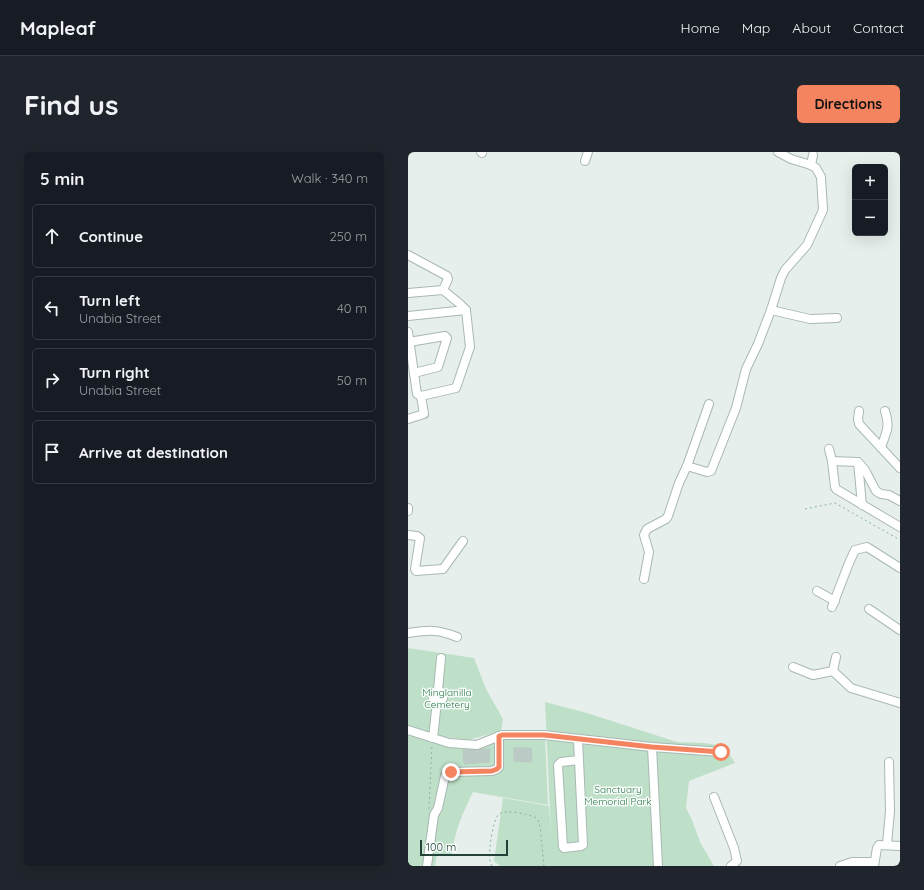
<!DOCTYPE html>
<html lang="en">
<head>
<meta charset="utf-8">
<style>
	:root { --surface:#171b24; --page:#20242c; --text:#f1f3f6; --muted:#9ea1a6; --line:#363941; --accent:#f4845f }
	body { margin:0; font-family:Quicksand,sans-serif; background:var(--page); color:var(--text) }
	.controls { position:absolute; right:12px; top:12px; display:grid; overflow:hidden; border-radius:6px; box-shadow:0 4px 16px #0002 }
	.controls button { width:36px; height:36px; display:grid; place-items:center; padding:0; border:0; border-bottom:1px solid var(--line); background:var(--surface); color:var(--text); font:20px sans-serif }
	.scale { position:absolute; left:12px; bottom:10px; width:88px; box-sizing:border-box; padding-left:4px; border:2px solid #24423a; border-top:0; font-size:11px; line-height:14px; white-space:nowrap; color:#24423a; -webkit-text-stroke:3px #f7fbf9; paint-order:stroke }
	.stop { position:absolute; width:12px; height:12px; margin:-9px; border:3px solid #f4845f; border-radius:50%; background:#fff }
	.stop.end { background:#f4845f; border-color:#fff; box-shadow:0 1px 4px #0008 }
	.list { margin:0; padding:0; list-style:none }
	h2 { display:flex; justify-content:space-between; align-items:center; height:52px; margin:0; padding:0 16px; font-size:17px }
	h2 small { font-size:13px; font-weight:400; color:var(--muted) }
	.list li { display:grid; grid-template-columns:26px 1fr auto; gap:12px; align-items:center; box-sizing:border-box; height:64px; margin:0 8px 8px; padding:0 8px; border:1px solid var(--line); border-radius:6px }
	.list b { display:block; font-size:15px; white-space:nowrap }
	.list p { margin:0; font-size:13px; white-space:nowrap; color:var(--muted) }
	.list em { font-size:13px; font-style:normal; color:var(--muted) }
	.icon { flex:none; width:22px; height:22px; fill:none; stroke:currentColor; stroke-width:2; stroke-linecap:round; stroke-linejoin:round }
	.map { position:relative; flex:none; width:492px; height:714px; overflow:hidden; border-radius:6px }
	header { display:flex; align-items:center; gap:24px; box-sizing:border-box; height:56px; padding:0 20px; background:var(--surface); border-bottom:1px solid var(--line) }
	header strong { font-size:19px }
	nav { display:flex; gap:22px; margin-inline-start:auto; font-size:14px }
	.intro { display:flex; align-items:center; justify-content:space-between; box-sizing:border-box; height:96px; padding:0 24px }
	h1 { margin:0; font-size:28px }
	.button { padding:10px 18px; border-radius:6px; background:var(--accent); color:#111; font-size:14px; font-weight:700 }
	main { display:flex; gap:24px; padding:0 24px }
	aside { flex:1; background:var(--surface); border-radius:6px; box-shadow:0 4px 16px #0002 }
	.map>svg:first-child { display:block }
	.green { fill:#bfe0c8 }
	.building { fill:#bbcac4; stroke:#b8c9c2 }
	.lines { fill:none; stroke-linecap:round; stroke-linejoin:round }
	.minor-casing { stroke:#a8b8b2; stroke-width:10 }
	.path { stroke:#86b3a5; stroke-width:1; stroke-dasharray:2 3; stroke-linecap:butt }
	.minor { stroke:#fff; stroke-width:8 }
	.route { stroke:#f4845f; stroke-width:5 }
	.labels { text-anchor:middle; stroke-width:3; stroke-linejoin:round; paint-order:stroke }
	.park-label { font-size:10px; fill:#2d7a4b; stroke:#f7fbf9 }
</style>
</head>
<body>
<header>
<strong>Mapleaf</strong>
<nav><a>Home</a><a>Map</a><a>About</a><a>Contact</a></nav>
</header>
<div class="intro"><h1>Find us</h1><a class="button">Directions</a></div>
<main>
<aside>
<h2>5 min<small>Walk · 340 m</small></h2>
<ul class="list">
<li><svg class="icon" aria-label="ahead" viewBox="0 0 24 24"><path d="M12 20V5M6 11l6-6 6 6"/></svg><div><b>Continue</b></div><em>250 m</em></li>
<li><svg class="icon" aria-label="left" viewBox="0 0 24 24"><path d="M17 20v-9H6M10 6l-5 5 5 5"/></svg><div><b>Turn left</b><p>Unabia Street</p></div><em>40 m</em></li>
<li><svg class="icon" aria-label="right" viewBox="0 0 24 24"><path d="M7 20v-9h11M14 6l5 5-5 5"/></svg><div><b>Turn right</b><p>Unabia Street</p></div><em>50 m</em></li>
<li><svg class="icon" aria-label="arrive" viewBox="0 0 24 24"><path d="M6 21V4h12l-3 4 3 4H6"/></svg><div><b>Arrive at destination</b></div></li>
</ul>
</aside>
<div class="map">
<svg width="492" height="714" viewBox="0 0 492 714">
	<rect width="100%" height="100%" fill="#e6efeb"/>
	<g class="green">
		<polygon points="0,496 66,506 78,537 95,567 93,579 60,588 22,583 0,575"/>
		<polygon points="137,550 179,561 269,590 296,591 316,594 327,611 281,629 278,656 284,668 292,690 306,714 92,714 86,709 95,646 141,654 143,681"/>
		<path d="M0,581L71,594L94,584L137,585L140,653L65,640C54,663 47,677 44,703L29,702L27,714H0Z"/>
	</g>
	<g class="building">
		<polygon points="106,596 123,596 124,610 106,609"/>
		<polygon points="82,597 81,610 56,612 55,598"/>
	</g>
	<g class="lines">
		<defs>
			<g id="minor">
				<polyline points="73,0 74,1"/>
				<polyline points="177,9 180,0"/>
				<polyline points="403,13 405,3"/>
				<polyline points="0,103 39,124 40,127 35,138"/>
				<polyline points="0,141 35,138 52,152 58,158 62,195 48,236 13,244"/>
				<polyline points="363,158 402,167 429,166"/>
				<polyline points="0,164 58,158"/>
				<polyline points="0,180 9,242 13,244 16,262 0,267"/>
				<polyline points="1,190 37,184 39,186 30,215 6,221"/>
				<polyline points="451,259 450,267 451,272 492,316"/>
				<path d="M473,295C479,279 482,275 477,259"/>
				<polyline points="421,297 424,309 427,335 428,337 492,375"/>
				<polyline points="424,309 450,310 457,318 468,339 473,342 481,343 492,349"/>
				<polyline points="450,310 454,353"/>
				<polyline points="279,314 299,320 303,319 328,256 338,217 350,192 363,158 373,126 377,118 399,93 415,58 413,25 408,16 403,13 383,7 370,0"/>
				<polyline points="0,356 0,359"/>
				<polyline points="0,383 9,384 12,386 7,417 8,419 35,417 55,389"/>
				<polyline points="236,427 241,400 236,383 239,377 258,367 260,364 271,331 279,314 301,252"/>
				<polyline points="409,439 427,449"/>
				<polyline points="424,455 441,411 447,398 459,395 492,416"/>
				<polyline points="461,457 492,478"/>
				<path d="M0,481C21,478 29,477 49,485"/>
				<polyline points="428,505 425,519 443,536 492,551"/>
				<polyline points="385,515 405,523 425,519"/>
				<polyline points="30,538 33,506"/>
				<circle cx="30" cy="544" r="5.5"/>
				<polyline points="0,578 41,591 69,593 94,583 136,583 244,595 313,600"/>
				<polyline points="25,586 29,549"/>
				<polyline points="170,587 175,693 173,694 156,696 155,695 150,613 153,610 171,608"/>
				<polyline points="244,595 250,714"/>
				<polyline points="306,645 326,696 329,709 323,714"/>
				<polyline points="479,692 482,659 481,610"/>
				<polyline points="19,714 26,663 30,656 37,624 43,620 84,619 89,617 91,615 91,584"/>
				<polyline points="432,714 444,710 466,710"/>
				<polyline points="466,714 469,696 471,693 492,694"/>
			</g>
		</defs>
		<use href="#minor" class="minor-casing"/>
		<g class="path">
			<polyline points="397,357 427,351 492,388"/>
			<polyline points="21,657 24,593"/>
			<path d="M84,714C83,712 82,710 82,708C80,700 85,667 91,662C98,657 121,662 128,666C131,668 131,671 132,674L136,714"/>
		</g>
		<use href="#minor" class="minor"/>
	</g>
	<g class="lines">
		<polyline class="route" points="43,620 84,619 89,617 91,615 91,584 94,583 136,583 244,595 313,600"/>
	</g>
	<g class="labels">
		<g class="park-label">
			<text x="39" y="544">Minglanilla<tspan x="39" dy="12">Cemetery</tspan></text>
			<text x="210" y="641">Sanctuary<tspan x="210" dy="12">Memorial Park</tspan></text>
		</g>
	</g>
</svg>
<div class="controls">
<button>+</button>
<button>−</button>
</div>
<div class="scale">100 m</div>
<div class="stop" style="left:313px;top:600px"></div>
<div class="stop end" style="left:43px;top:620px"></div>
</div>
</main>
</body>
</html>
